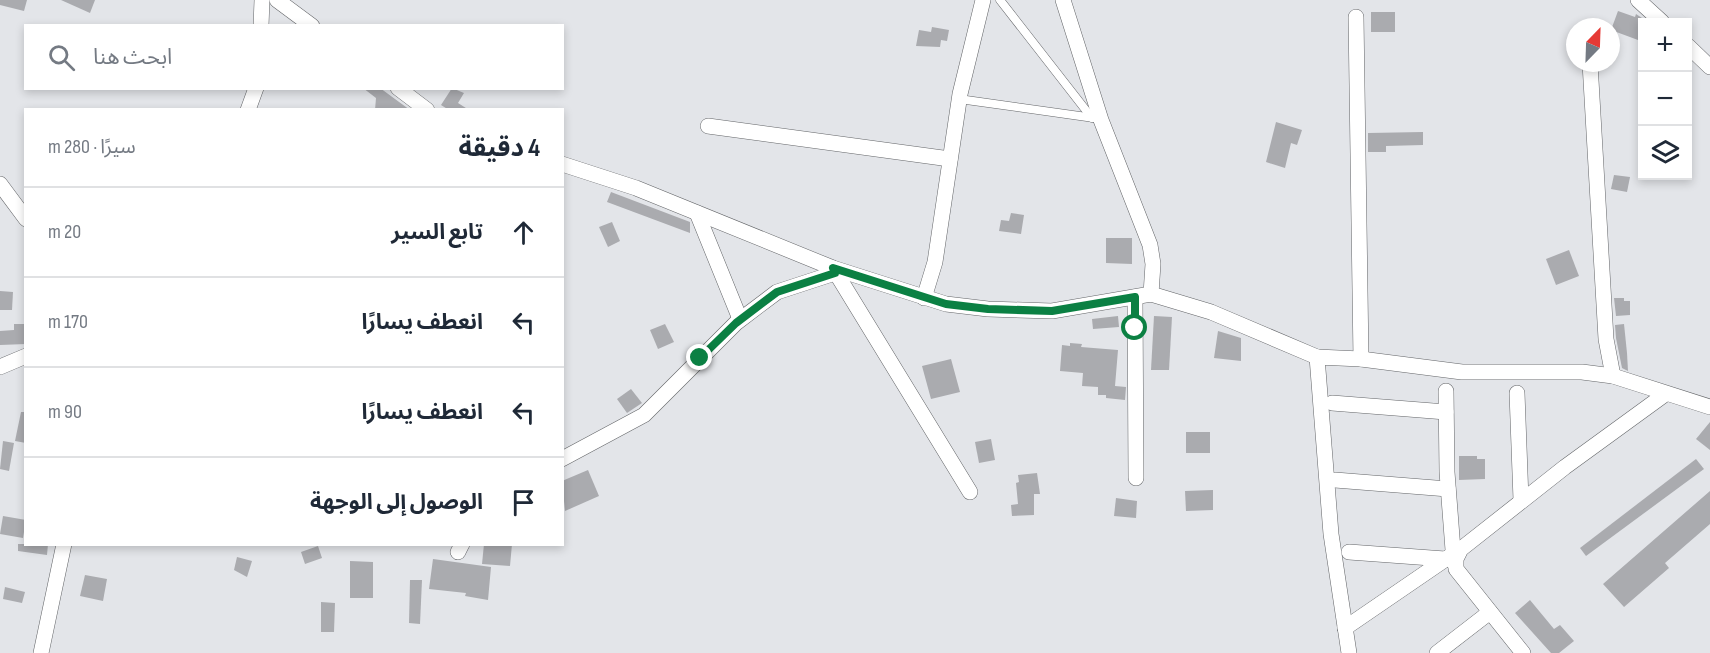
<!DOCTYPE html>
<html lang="ar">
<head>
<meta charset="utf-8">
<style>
	:root { --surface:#fff; --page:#f2f2f3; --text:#1f2937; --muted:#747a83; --line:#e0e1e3 }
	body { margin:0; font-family:"Sofia Sans Condensed","Noto Sans Arabic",sans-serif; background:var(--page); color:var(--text); direction:rtl }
	.controls { position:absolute; right:18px; top:18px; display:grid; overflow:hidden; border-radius:0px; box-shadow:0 3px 9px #0003 }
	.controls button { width:54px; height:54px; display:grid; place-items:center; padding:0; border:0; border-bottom:2px solid var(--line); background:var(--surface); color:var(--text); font:30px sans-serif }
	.compass { position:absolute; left:1566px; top:18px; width:54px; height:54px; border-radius:50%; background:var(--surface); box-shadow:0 3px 9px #0003; rotate:23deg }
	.stop { position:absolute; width:18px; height:18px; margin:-14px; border:4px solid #0b8043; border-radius:50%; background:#fff }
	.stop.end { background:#0b8043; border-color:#fff; box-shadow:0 2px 6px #0008 }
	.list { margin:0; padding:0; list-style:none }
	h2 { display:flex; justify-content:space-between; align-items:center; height:78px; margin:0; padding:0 24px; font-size:26px }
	h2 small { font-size:20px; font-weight:400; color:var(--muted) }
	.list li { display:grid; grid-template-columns:39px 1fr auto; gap:18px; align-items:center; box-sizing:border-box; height:90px; padding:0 24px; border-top:2px solid var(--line) }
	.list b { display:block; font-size:22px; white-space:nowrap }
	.list em { font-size:20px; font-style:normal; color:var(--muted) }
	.icon { flex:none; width:33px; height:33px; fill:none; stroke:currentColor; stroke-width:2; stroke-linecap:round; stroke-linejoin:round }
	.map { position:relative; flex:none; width:1710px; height:653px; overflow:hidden; direction:ltr }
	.search { position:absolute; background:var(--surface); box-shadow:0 3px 9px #0003; left:24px; top:24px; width:540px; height:66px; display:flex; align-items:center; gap:15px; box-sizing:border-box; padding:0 21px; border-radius:0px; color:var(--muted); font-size:22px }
	.panel { position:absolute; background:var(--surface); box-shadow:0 3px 9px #0003; left:24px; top:108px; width:540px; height:438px; border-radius:0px; direction:rtl }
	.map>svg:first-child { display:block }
	.building { fill:#aaabaf }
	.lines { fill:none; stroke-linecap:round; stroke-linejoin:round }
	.service-casing { stroke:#636568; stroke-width:9 }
	.minor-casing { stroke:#636568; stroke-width:16 }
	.service { stroke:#fff; stroke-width:8 }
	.minor { stroke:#fff; stroke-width:15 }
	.route { stroke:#0b8043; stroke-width:8 }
</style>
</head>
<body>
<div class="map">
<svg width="1710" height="653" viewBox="0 0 1710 653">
	<rect width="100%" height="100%" fill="#e3e5e9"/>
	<g class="building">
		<polygon points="0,0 27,0 24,11 0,5"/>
		<polygon points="61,0 95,0 90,13"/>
		<polygon points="1618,11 1635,17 1636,14 1645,20 1638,40 1611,30"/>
		<rect x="1371" y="12" width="24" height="20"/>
		<polygon points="932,27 949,30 947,41 941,40 940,47 916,46 919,30 931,32"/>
		<polygon points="363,88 380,88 410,110 375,110 376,98"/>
		<polygon points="452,88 464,93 458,103 469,110 449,110 441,105"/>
		<polygon points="1276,122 1302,130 1297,145 1291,143 1285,168 1266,162"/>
		<polygon points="1423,132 1423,145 1386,146 1386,152 1368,152 1368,133"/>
		<polygon points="1614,175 1630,177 1627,192 1611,189"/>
		<polygon points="611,192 690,222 690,233 607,202"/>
		<polygon points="1011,213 1024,215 1021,234 999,231 1001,220 1009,221"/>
		<polygon points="612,222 620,241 608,247 599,227"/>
		<polygon points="1106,238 1132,238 1132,264 1106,263"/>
		<polygon points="1569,250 1579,276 1556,285 1546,259"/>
		<polygon points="0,291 13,292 12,310 0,310"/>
		<polygon points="1614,298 1624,298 1624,301 1630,301 1630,315 1616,316"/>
		<polygon points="1118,316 1119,327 1093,329 1092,319"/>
		<polygon points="1154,316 1172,317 1169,370 1151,370"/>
		<polygon points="14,324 26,324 26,344 0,345 0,331 14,330"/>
		<polygon points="665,324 674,342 658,349 650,330"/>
		<polygon points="1624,324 1627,353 1628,371 1622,368 1616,338 1615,325"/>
		<polygon points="1218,331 1241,338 1241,361 1214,358"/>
		<polygon points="1070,343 1082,344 1081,347 1118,350 1115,386 1126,387 1125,400 1106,398 1106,395 1098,395 1098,387 1082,386 1083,373 1060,371 1062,345 1070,346"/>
		<polygon points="951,359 960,392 931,399 922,366"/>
		<polygon points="631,389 642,403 627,413 617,399"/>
		<polygon points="21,412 26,412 26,443 15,441"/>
		<polygon points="1710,422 1710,450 1696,439"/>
		<rect x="1186" y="432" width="24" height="21"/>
		<polygon points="991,439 995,460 979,463 975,442"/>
		<polygon points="3,441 14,443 9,471 0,469"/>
		<polygon points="1459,456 1477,456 1477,459 1485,459 1485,479 1459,480"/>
		<polygon points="1696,459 1704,469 1586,556 1580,548"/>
		<polygon points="588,470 599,496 565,511 562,481"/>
		<polygon points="1037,473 1040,494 1034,494 1034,515 1012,516 1011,505 1018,504 1016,483 1019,482 1018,475"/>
		<polygon points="1213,490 1213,510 1186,511 1185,491"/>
		<polygon points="1710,491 1710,524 1665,563 1669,568 1624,607 1603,584"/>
		<polygon points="1116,498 1137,501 1136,518 1114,516"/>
		<polygon points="3,516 26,520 23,538 0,534"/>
		<polygon points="18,544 48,544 47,555 18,551"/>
		<polygon points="484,544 512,544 510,566 482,564"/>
		<polygon points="318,546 322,558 305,564 301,552"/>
		<polygon points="237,557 252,561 247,577 234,570"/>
		<polygon points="433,559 491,567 488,600 465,596 466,593 429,589"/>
		<polygon points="350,561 373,562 373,598 350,598"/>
		<polygon points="85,575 107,579 103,601 80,596"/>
		<polygon points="410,580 422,580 420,624 409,623"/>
		<polygon points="5,587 25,592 22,603 3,599"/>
		<polygon points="1530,600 1554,629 1560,625 1574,641 1559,653 1551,653 1515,613"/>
		<polygon points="321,602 335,603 334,632 321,632"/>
	</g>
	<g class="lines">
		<defs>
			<g id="service">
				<polyline points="1000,0 1092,118"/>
				<polyline points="959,99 1094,118"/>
			</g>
			<g id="minor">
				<polyline points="277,0 312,26"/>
				<polyline points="1063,0 1101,120 1150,245 1153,264 1151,294"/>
				<polyline points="1638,0 1662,22"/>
				<polyline points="1356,17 1361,359"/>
				<polyline points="261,26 262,0"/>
				<polyline points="1688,46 1710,67"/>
				<polyline points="1590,63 1606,339 1613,376"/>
				<polyline points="398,88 427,110"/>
				<polyline points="248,110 256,88"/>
				<polyline points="708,126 950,159"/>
				<polyline points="562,164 636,188 833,268 946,304 988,309 1052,311 1151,294 1211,312 1317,357"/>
				<polyline points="0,184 26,219"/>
				<polyline points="697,213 740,319"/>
				<polyline points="833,268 970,492"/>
				<polyline points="1135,297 1136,478"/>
				<polyline points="924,298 935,262 960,94 983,0"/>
				<polyline points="0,367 26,356"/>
				<polyline points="1446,391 1447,472 1454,563"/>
				<polyline points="1517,393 1521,500"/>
				<polyline points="1332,403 1446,412"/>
				<polyline points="562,459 644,415 736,323 777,292 835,273"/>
				<polyline points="1335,480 1448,489"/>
				<polyline points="458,552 462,544"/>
				<polyline points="1349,552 1445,559"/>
				<polyline points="1345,628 1459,550"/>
				<polyline points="41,653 64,544"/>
				<polyline points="1349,653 1331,534 1317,357 1361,359 1462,372 1582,372 1613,376 1710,407"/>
				<polyline points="1437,653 1490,612"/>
				<polyline points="1523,653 1456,569 1456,559 1461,549 1565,467 1664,395"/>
			</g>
		</defs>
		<use href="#service" class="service-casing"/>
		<use href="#minor" class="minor-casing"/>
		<use href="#service" class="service"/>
		<use href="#minor" class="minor"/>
	</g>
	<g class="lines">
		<polyline class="route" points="700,358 736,323 777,292 835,273 833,268 946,304 988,309 1052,311 1135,297 1135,328"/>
	</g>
</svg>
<div class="controls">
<button>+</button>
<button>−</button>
<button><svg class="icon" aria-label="layers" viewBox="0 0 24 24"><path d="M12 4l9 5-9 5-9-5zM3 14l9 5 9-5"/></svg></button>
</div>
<svg class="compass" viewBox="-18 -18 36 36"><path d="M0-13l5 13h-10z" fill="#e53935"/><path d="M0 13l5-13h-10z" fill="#747a83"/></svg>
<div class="stop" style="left:1135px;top:328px"></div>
<div class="stop end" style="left:700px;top:358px"></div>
<div class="search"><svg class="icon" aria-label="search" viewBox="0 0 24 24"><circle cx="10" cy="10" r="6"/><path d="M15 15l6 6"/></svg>ابحث هنا</div>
<section class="panel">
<h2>4 دقيقة<small>سيرًا · 280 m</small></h2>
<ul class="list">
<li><svg class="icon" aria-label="ahead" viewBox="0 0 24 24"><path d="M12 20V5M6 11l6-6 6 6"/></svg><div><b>تابع السير</b></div><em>20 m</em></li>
<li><svg class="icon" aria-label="left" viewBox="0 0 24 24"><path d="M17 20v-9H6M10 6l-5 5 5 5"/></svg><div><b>انعطف يسارًا</b></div><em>170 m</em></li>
<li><svg class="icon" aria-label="left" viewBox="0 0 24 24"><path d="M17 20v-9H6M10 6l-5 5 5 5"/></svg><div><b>انعطف يسارًا</b></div><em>90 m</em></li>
<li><svg class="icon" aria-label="arrive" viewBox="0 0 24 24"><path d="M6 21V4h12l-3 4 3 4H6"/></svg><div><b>الوصول إلى الوجهة</b></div></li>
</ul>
</section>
</div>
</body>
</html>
